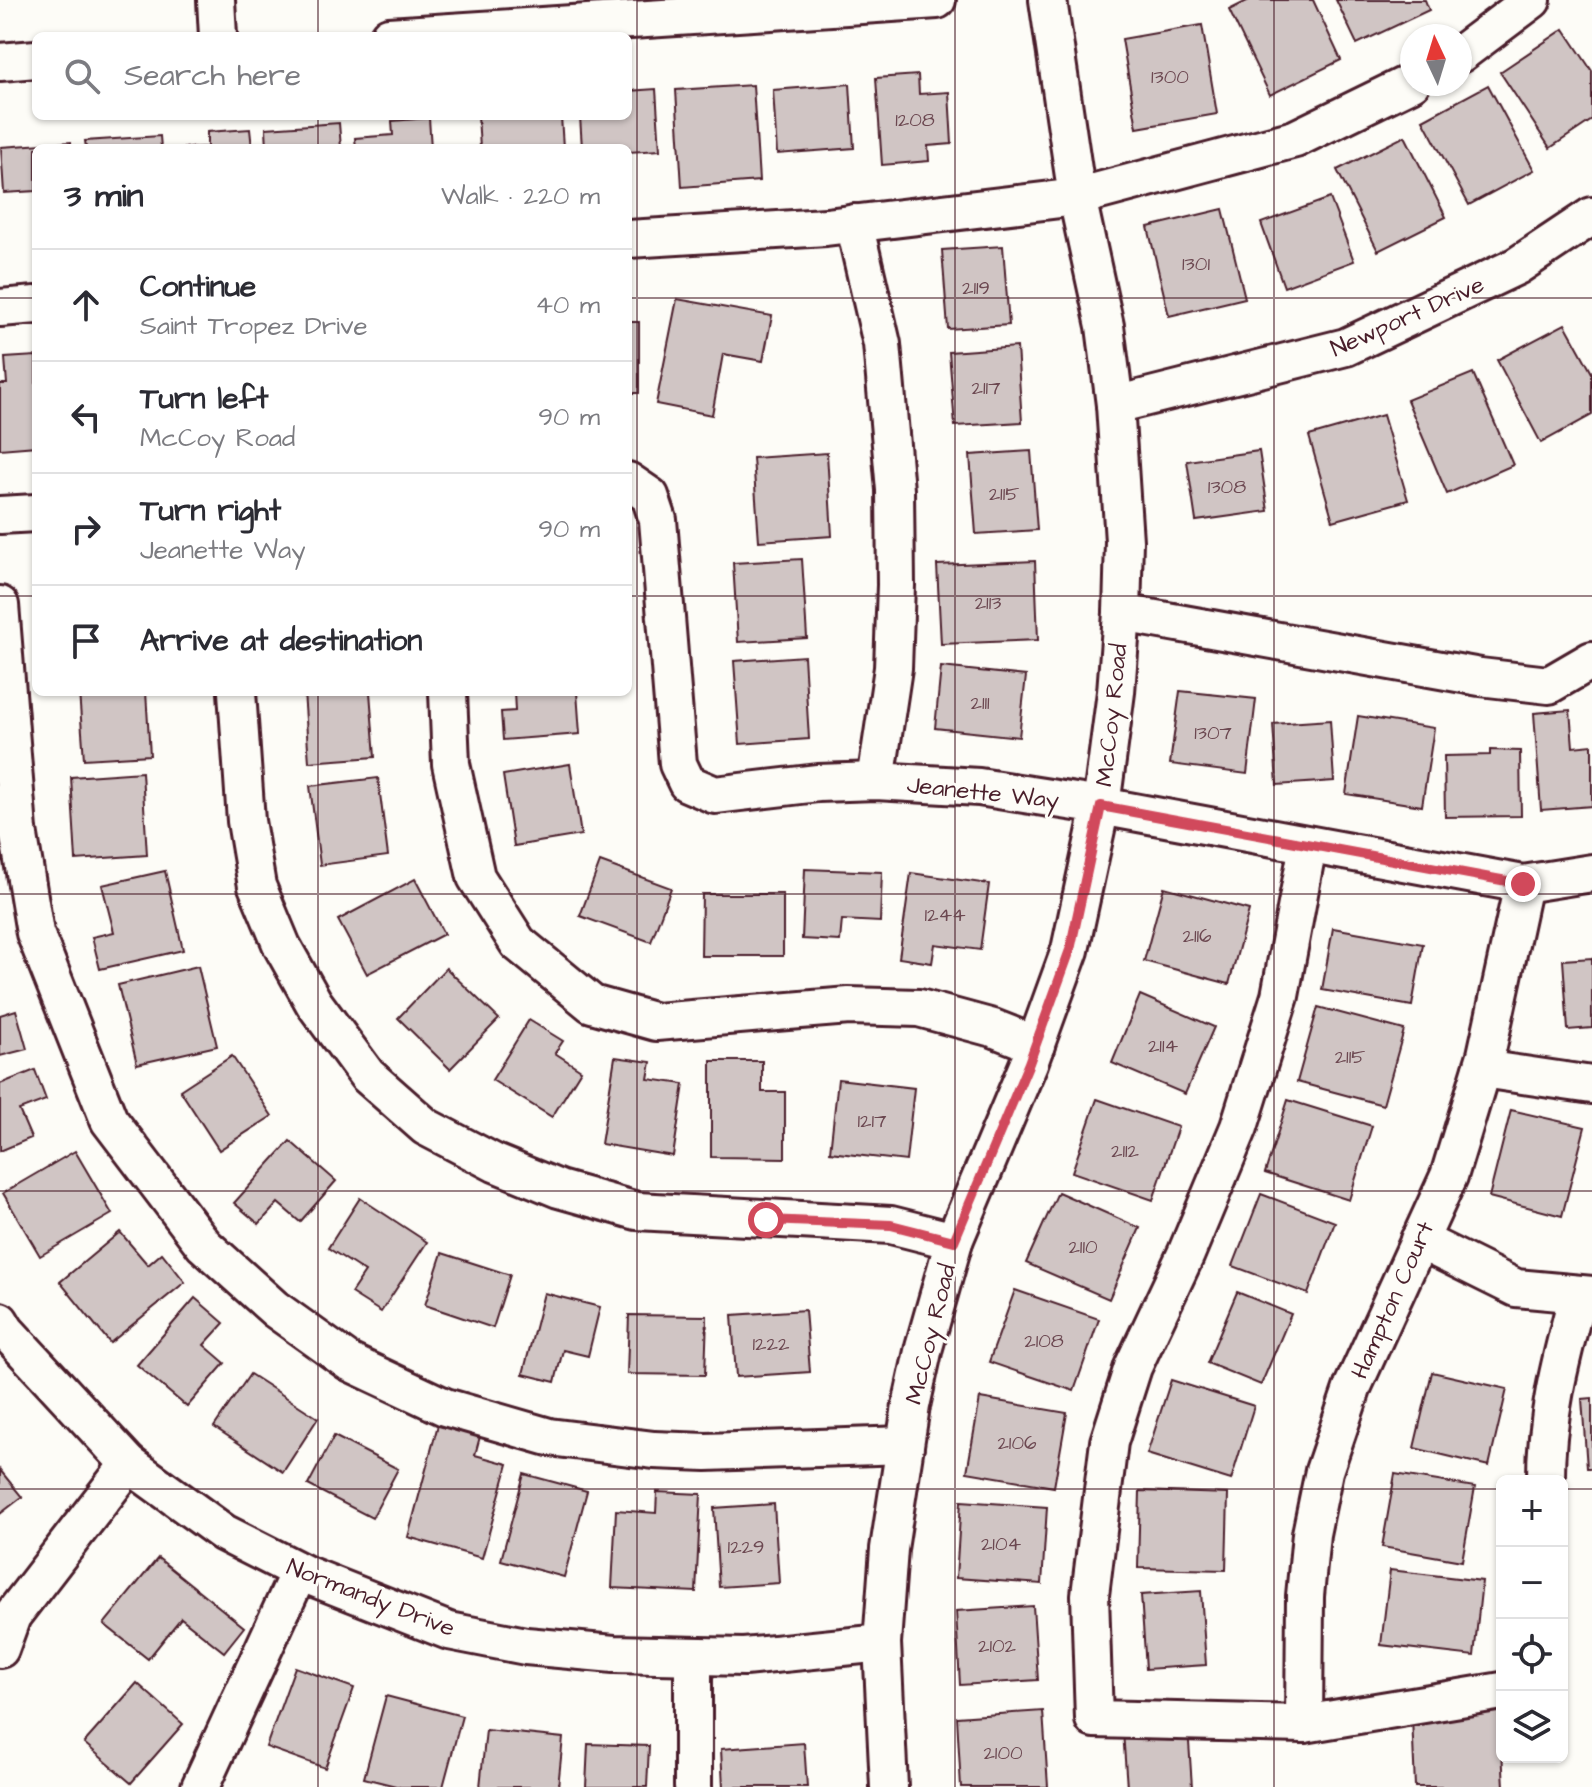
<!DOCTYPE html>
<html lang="en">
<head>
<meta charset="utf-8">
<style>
	:root { --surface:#fff; --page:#f7f7f7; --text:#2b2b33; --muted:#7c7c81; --line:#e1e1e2 }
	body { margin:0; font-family:"Architects Daughter",sans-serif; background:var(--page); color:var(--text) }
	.controls { position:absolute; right:24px; bottom:24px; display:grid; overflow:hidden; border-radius:12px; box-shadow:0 2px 6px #0004 }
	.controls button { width:72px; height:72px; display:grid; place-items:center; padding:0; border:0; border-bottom:2px solid var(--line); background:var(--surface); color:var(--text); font:40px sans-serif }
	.compass { position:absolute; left:1400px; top:24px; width:72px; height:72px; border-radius:50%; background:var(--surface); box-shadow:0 2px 6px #0004; rotate:356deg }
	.stop { position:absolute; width:24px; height:24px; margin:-18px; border:6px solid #d1495b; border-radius:50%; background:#fff }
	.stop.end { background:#d1495b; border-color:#fff; box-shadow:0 2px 8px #0008 }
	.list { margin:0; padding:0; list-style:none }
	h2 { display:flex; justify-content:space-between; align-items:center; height:104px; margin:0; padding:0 32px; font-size:34px }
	h2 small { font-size:26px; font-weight:400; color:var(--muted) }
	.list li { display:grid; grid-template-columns:52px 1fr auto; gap:24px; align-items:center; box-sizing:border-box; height:112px; padding:0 32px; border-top:2px solid var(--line) }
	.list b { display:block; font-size:30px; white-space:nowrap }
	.list p { margin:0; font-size:26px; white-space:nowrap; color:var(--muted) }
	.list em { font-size:26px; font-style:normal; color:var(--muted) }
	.icon { flex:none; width:44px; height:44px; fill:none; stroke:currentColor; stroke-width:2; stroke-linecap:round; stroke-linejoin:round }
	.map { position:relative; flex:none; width:1592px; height:1787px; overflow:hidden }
	.search { position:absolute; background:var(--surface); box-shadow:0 2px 6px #0004; left:32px; top:32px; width:600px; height:88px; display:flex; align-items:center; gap:20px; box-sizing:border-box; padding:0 28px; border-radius:12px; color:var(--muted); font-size:30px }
	.panel { position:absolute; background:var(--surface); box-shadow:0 2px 6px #0004; left:32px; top:144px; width:600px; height:552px; border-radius:12px }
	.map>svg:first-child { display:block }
	.building { fill:#d0c5c4; stroke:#4a1f2b; stroke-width:2 }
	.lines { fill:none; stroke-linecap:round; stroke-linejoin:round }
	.minor-casing { stroke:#4a1f2b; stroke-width:42 }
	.minor { stroke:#fdfcf7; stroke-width:36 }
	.route { stroke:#d1495b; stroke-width:10 }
	.grid { fill:none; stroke:#4a1f2b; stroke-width:2; stroke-opacity:0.55 }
	.labels { text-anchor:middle; stroke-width:6; stroke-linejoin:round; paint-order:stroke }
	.number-label { font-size:20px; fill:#6c4851 }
	.street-label { font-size:24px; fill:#4a1f2b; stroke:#fdfcf7 }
</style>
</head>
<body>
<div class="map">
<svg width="1592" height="1787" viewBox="0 0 1592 1787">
	<rect width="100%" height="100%" fill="#fdfcf7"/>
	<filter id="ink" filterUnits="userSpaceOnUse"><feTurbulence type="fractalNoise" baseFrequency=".0125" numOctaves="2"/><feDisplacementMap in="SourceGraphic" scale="16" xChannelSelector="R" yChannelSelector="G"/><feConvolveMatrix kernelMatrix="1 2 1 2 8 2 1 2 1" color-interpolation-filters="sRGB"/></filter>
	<g filter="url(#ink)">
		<g class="building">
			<polygon points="1249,0 1313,0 1341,60 1270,95 1229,10"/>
			<polygon points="1336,0 1425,0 1429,10 1357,44"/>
			<polygon points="1202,25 1217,114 1137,128 1122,39"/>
			<polygon points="1564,29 1592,71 1592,120 1550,148 1500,72"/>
			<polygon points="918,75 919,94 949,92 952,144 928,146 929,161 882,165 876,78"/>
			<polygon points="850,84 854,148 777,154 773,90"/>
			<polygon points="753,85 759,181 682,187 676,90"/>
			<polygon points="1488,85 1534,170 1469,205 1423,120"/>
			<polygon points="656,89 660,150 628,152 628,148 582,148 580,116 628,116 628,91"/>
			<polygon points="478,116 561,116 563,148 480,148"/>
			<polygon points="429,118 431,148 356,148 355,138 393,135 392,121"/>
			<polygon points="339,123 341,148 267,148 266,128"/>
			<polygon points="250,129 252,148 183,148 207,147 207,132"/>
			<polygon points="160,136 161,148 86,148 85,141"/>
			<polygon points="1405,136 1446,217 1378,251 1337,170"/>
			<polygon points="71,142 71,148 36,148 36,191 4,193 1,147"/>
			<polygon points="1330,198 1354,261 1284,287 1261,223"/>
			<polygon points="1223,209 1245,298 1169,316 1148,227"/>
			<polygon points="1003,246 1009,325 948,329 942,250"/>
			<polygon points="677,299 772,316 763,361 723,354 712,415 656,404"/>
			<rect x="628" y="322" width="11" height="71"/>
			<polygon points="1565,324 1592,373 1592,415 1541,443 1497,360"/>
			<polygon points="1017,347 1022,422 955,426 949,352"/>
			<polygon points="36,356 36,446 0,449 0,384 7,384 5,358"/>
			<polygon points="1473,373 1513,465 1447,494 1407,400"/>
			<polygon points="1383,415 1408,500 1333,521 1309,436"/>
			<polygon points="1031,451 1037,530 976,534 970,455"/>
			<polygon points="1259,451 1268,511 1196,521 1187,461"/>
			<polygon points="827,453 832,536 759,541 753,458"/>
			<polygon points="802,559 807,638 738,642 733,563"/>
			<polygon points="1035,561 1038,640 941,644 937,565"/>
			<polygon points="804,656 809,739 740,744 734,661"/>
			<polygon points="941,667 1026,676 1019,737 935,728"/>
			<polygon points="1180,691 1256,699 1247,774 1170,764"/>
			<polygon points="79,692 146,692 150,755 84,759"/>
			<polygon points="304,692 370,692 375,757 309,762"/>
			<polygon points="514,692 577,692 580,734 503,740 501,712 515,711"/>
			<polygon points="1570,710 1573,747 1592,745 1592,806 1541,810 1534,713"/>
			<polygon points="1358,716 1434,728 1422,806 1346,794"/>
			<polygon points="1330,720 1334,781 1277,785 1273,724"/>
			<polygon points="1490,750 1520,751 1521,816 1445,817 1444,756 1490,755"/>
			<polygon points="570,764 581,835 514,846 503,775"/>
			<polygon points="142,772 147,855 76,860 71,777"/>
			<polygon points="378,778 388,856 320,865 310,786"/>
			<polygon points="600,862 671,888 651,942 580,916"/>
			<polygon points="805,869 882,872 880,922 842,920 840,941 802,939"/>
			<polygon points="165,871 183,950 100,969 92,937 114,932 102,885"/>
			<polygon points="911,873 989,884 980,950 935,944 932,963 899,958"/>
			<polygon points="415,879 444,934 367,974 338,920"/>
			<polygon points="1164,887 1249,910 1229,984 1144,961"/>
			<polygon points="702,894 783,894 783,956 701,956"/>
			<polygon points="1333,928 1423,944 1412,1006 1322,990"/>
			<polygon points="1592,958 1592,1028 1568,1030 1563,960"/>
			<polygon points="198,966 217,1046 137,1064 118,985"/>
			<polygon points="446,968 499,1019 450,1069 398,1018"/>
			<polygon points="1140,995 1214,1027 1185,1094 1112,1063"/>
			<polygon points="1318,1007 1404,1030 1383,1105 1297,1082"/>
			<polygon points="16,1010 27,1049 0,1056 0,1015"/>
			<polygon points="529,1020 563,1041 555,1053 581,1070 552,1117 492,1080"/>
			<polygon points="232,1056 272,1116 219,1150 180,1090"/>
			<polygon points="615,1057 651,1062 648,1079 684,1084 673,1156 601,1144"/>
			<polygon points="711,1061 762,1061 762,1092 785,1092 785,1158 711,1157"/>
			<polygon points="35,1070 46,1100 19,1110 31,1138 0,1151 0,1084"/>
			<polygon points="838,1079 914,1088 906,1161 830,1152"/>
			<polygon points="1097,1099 1178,1127 1153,1200 1072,1172"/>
			<polygon points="1288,1100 1372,1126 1349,1200 1265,1173"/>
			<polygon points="1511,1110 1585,1127 1562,1216 1489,1197"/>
			<polygon points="290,1141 336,1181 300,1222 278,1203 259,1224 234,1203"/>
			<polygon points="75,1151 112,1214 40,1256 3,1193"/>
			<polygon points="1058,1192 1140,1228 1109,1299 1026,1263"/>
			<polygon points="1261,1194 1335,1222 1308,1294 1233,1266"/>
			<polygon points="360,1198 427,1242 381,1312 351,1293 365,1272 328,1248"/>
			<polygon points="120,1232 148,1265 162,1253 185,1282 110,1343 60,1282"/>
			<polygon points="442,1253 510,1275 493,1328 425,1305"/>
			<polygon points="1015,1290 1099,1319 1074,1391 989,1362"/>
			<polygon points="1237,1292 1291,1314 1261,1385 1207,1363"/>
			<polygon points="544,1293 600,1307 588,1356 563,1350 555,1382 523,1374"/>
			<polygon points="195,1298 224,1323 204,1345 225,1363 187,1407 137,1365"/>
			<polygon points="805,1310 810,1372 736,1377 732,1315"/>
			<polygon points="629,1315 707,1316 705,1375 627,1374"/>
			<polygon points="1432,1372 1507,1389 1489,1466 1414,1448"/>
			<polygon points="250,1374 318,1418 283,1472 214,1427"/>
			<polygon points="1171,1380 1254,1406 1231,1480 1147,1454"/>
			<polygon points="980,1398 1067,1413 1054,1487 967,1472"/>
			<polygon points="1592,1398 1592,1468 1587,1468 1582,1399"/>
			<polygon points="440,1417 482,1429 475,1455 508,1464 482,1558 408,1537"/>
			<polygon points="334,1436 398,1469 372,1518 308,1485"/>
			<polygon points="0,1470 22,1497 0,1514"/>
			<polygon points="524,1474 587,1491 564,1577 501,1560"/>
			<polygon points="1395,1474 1475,1487 1462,1561 1382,1547"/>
			<polygon points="1140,1491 1228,1494 1226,1570 1138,1568"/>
			<polygon points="657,1492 701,1494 696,1592 612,1588 616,1510 656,1513"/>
			<polygon points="961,1501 1047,1507 1042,1584 956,1578"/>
			<polygon points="774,1504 779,1583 719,1587 714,1508"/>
			<polygon points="158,1558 244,1627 224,1652 181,1618 148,1659 104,1624"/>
			<polygon points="1390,1570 1482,1581 1474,1656 1381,1645"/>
			<polygon points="1201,1591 1206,1665 1146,1669 1141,1595"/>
			<polygon points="1033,1606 1038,1680 960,1685 956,1611"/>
			<polygon points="295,1667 354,1688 325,1768 266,1747"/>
			<polygon points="137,1683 183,1724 131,1783 84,1743"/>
			<polygon points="386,1696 462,1716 443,1787 400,1787 364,1778"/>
			<polygon points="1043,1711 1048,1787 961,1787 957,1717"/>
			<polygon points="1500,1711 1504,1787 1415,1787 1412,1717"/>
			<polygon points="1188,1727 1192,1787 1127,1787 1123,1732"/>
			<polygon points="486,1730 563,1738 558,1787 480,1787"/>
			<polygon points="804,1743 807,1787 723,1787 721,1749"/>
			<polygon points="588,1744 649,1746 647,1787 586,1787"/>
		</g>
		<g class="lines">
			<defs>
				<g id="minor">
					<polyline points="216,0 218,36"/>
					<polyline points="389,36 937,0"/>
					<polyline points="1460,54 1532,0"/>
					<polyline points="0,62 36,59"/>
					<polyline points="854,223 882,344 895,490 896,585 893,668 876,781"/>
					<polyline points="628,239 826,227 1077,197 1295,139 1412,82"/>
					<polyline points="0,308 36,305"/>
					<polyline points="1115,405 1346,347 1517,266 1592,216"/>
					<polyline points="628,481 650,496 658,520 678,764 687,783 715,795 818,783 876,781 979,787 1101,806 1523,884 1592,873"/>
					<polyline points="0,515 36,513"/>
					<polyline points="0,605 18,830 35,933 109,1120 204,1245 275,1309 349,1362 445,1407 549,1437 654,1450 706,1452 905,1445"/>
					<polyline points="1122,613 1480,677 1549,685 1592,660"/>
					<polyline points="237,692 246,821 257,886 282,946 314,1003 367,1075 426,1127 495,1163 559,1189 637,1211 891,1225 954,1241"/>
					<polyline points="448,692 451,764 476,877 518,943 592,1004 656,1022 849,1006 919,1008 993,1028 1036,1045"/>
					<polyline points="1308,845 1280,996 1239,1127 1186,1254 1133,1367 1109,1442 1090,1595 1094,1719 1304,1724 1502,1691"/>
					<polyline points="1482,1069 1592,1085"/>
					<polyline points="1419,1240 1516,1288 1592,1295"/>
					<polyline points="0,1321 6,1331 129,1464 224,1533 307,1575 449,1631 526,1646 614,1654 744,1657 882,1643"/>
					<path d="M1546,1481C1545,1417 1562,1355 1578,1294"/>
					<polyline points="0,1649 12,1616 129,1464"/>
					<polyline points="1304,1724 1305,1596 1311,1534 1324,1471 1353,1386 1449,1176 1486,1055 1523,884"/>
					<polyline points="200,1787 299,1572"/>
					<polyline points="693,1787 693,1656"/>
					<polyline points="889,1787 882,1643 889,1549 911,1406 924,1347 954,1241 1029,1063 1070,950 1101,806 1116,692 1122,613 1124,541 1115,405 1105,326 1077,197 1048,0"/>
				</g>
			</defs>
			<use href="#minor" class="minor-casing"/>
			<use href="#minor" class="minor"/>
		</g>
	</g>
	<g class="lines" filter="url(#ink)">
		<polyline class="route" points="766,1220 891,1225 954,1241 1029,1063 1070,950 1101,806 1523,884"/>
	</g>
	<path class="grid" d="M318,0V36M637,0V1787M955,0V1787M1274,0V1787M318,116V148M0,298H36M628,298H1592M0,596H36M628,596H1592M318,692V1787M0,894H1592M0,1191H1592M0,1489H1502M1562,1489H1592"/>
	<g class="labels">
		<g class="number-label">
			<text x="1170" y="83">1300</text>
			<text x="915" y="126">1208</text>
			<text x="1196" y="270">1301</text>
			<text x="976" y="294">2119</text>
			<text x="986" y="394">2117</text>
			<text x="1227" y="493">1308</text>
			<text x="1004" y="500">2115</text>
			<text x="988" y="609">2113</text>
			<text x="980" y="709">2111</text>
			<text x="1213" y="739">1307</text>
			<text x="945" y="921">1244</text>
			<text x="1197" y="942">2116</text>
			<text x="1163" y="1052">2114</text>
			<text x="1350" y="1063">2115</text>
			<text x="872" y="1127">1217</text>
			<text x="1125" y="1157">2112</text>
			<text x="1083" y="1253">2110</text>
			<text x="1044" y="1347">2108</text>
			<text x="771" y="1350">1222</text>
			<text x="1017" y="1449">2106</text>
			<text x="1001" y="1550">2104</text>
			<text x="746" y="1553">1229</text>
			<text x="997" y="1652">2102</text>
			<text x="1003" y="1759">2100</text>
		</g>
		<g class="street-label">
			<text transform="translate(1407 316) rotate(-24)" y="8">Newport Drive</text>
			<text transform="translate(1111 715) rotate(-84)" y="8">McCoy Road</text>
			<text transform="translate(983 792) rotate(6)" y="8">Jeanette Way</text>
			<text transform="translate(1392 1300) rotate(-66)" y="8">Hampton Court</text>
			<text transform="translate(930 1334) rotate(-76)" y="8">McCoy Road</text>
			<text transform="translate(371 1597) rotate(21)" y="8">Normandy Drive</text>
		</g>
	</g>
</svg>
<div class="controls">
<button>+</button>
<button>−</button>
<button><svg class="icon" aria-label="locate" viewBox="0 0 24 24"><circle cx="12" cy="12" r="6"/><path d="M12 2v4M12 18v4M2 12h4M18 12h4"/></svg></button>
<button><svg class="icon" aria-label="layers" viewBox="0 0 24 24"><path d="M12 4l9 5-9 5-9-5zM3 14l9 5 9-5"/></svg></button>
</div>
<svg class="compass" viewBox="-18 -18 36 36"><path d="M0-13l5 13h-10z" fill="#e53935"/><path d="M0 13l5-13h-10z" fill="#7c7c81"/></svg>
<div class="stop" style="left:766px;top:1220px"></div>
<div class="stop end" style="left:1523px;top:884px"></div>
<div class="search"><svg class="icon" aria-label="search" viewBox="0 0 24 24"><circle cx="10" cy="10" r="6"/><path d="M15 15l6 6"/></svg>Search here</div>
<section class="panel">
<h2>3 min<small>Walk · 220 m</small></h2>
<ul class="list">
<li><svg class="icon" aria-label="ahead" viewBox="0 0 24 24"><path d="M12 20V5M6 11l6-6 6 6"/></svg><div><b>Continue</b><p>Saint Tropez Drive</p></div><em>40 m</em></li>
<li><svg class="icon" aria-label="left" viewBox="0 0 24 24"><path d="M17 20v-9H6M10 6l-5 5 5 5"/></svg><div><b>Turn left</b><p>McCoy Road</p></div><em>90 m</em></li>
<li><svg class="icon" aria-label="right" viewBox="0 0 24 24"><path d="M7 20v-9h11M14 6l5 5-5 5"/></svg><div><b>Turn right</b><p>Jeanette Way</p></div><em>90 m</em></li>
<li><svg class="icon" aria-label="arrive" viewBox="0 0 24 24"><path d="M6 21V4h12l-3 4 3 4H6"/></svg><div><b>Arrive at destination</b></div></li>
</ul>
</section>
</div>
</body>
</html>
